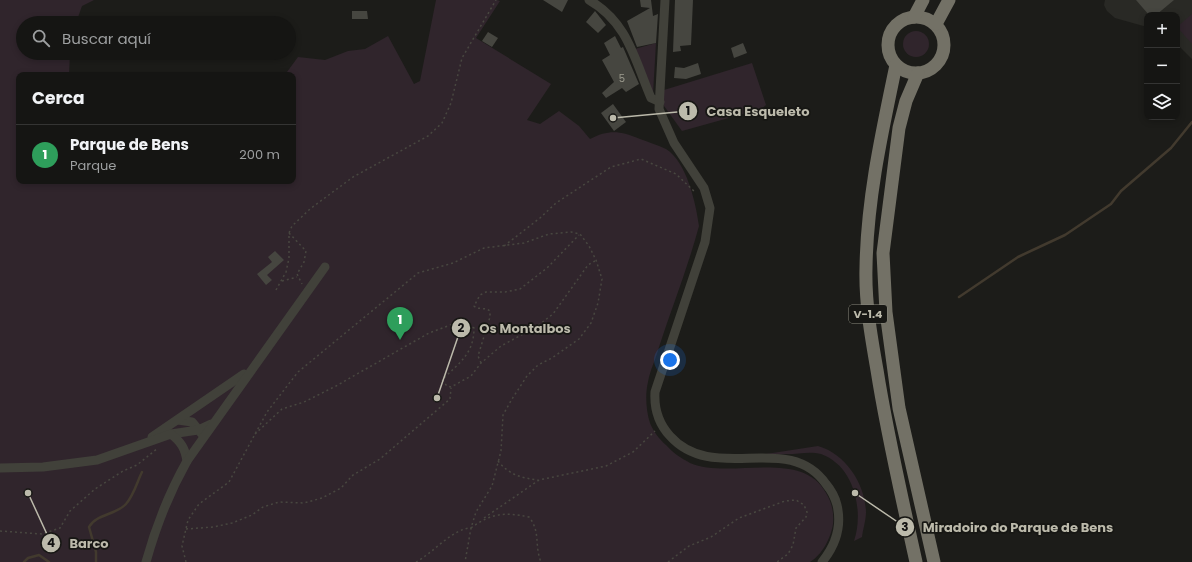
<!DOCTYPE html>
<html lang="es">
<head>
<meta charset="utf-8">
<style>
	:root { --surface:#151513; --page:#1e1e1c; --text:#f1f3f6; --muted:#9d9fa0; --line:#343433; --accent:#ea580c }
	body { margin:0; font-family:Poppins,sans-serif; background:var(--page); color:var(--text) }
	.controls { position:absolute; right:12px; top:12px; display:grid; overflow:hidden; border-radius:8px; box-shadow:0 2px 6px #0003 }
	.controls button { width:36px; height:36px; display:grid; place-items:center; padding:0; border:0; border-bottom:1px solid var(--line); background:var(--surface); color:var(--text); font:20px sans-serif }
	.you { position:absolute; left:670px; top:360px; width:14px; height:14px; margin:-10px; border:3px solid #fff; border-radius:50%; background:#1a73e8; box-shadow:0 0 0 6px #1a73e833 }
	.badge { display:grid; place-items:center; width:26px; height:26px; border-radius:50%; background:var(--accent); color:#fff; font-size:13px; font-weight:700 }
	.pin { position:absolute; translate:-50% -33px; filter:drop-shadow(0 1px 2px #0008) }
	.pin::after { content:''; position:absolute; top:21px; width:14px; height:12px; background:inherit; clip-path:polygon(0 0,100% 0,50% 100%) }
	.list { margin:0; padding:0; list-style:none }
	h2 { display:flex; justify-content:space-between; align-items:center; height:52px; margin:0; padding:0 16px; font-size:17px }
	h2 small { font-size:13px; font-weight:400; color:var(--muted) }
	.list li { display:grid; grid-template-columns:26px 1fr auto; gap:12px; align-items:center; box-sizing:border-box; height:60px; padding:0 16px; border-top:1px solid var(--line) }
	.list b { display:block; font-size:15px; white-space:nowrap }
	.list p { margin:0; font-size:13px; white-space:nowrap; color:var(--muted) }
	.list em { font-size:13px; font-style:normal; color:var(--muted) }
	.icon { flex:none; width:22px; height:22px; fill:none; stroke:currentColor; stroke-width:2; stroke-linecap:round; stroke-linejoin:round }
	.map { position:relative; flex:none; width:1192px; height:562px; overflow:hidden }
	.search { position:absolute; background:var(--surface); box-shadow:0 2px 6px #0003; left:16px; top:16px; width:280px; height:44px; display:flex; align-items:center; gap:10px; box-sizing:border-box; padding:0 14px; border-radius:22px; color:var(--muted); font-size:15px }
	.panel { position:absolute; background:var(--surface); box-shadow:0 2px 6px #0003; left:16px; top:72px; width:280px; height:112px; border-radius:8px }
	.map>svg:first-child { display:block }
	.built { fill:#292925 }
	.green { fill:#30252c }
	.lines { fill:none; stroke-linecap:round; stroke-linejoin:round }
	.stream { stroke:#423a2e; stroke-width:2.5 }
	.building { fill:#464640 }
	.path { stroke:#484740; stroke-width:1.5; stroke-dasharray:2 3; stroke-linecap:butt }
	.minor { stroke:#41413a; stroke-width:9 }
	.highway { stroke:#737166; stroke-width:13 }
	.labels { text-anchor:middle; stroke-width:3.5; stroke-linejoin:round; paint-order:stroke }
	.number-label { font-size:10px; fill:#9e9d90 }
	.shield { fill:#171714; stroke:#8a897e; stroke-width:1 }
	.shield-label { font-size:11px; font-weight:bold; fill:#bcbaab }
	.leader { fill:none; stroke:#bcbaab; stroke-width:1.5 }
	.callout-dot { fill:#bcbaab; stroke:#171714; stroke-width:1.5 }
	.mark-label { font-size:12px; text-anchor:middle; font-weight:bold; fill:#111 }
	.callout-label { font-size:13px; text-anchor:middle; font-weight:bold; fill:#bcbaab; stroke:#171714; stroke-width:3.5; stroke-linejoin:round; paint-order:stroke }
</style>
</head>
<body>
<div class="map">
<svg width="1192" height="562" viewBox="0 0 1192 562">
	<rect width="100%" height="100%" fill="#1c1c19"/>
	<polygon class="built" points="1105,0 1192,0 1192,59 1177,44 1177,15 1147,15 1147,27 1115,18 1107,11 1104,5"/>
	<g class="green">
		<path d="M0,0H94L82,6L76,23H23V53H70L69,75H19V181H293V75H282L287,72L298,57L325,60L348,51L365,49L388,36L414,84L420,81L436,0H497L500,1L476,38L551,84L527,120L540,124L559,111L579,126L590,139C609,129 621,131 640,139C648,142 658,145 666,149C687,162 696,204 699,226C688,267 672,307 659,347C656,359 650,370 648,382C645,394 646,411 650,423C653,431 660,440 666,445C673,453 681,458 690,463C729,480 802,448 826,493C832,503 834,512 833,524C831,538 822,555 810,562H0Z"/>
		<polygon points="1192,14 1192,44 1177,27"/>
		<circle cx="916" cy="44" r="13"/>
		<polygon points="656,43 653,94 635,49"/>
		<polygon points="752,63 766,105 761,109 682,131 664,106 664,90"/>
		<path d="M818,446C846,454 865,484 866,512C866,520 863,529 862,537L854,541C864,512 855,466 821,454C810,451 799,454 787,454C780,455 773,454 766,454Z"/>
	</g>
	<g class="lines">
		<g class="stream">
			<polyline points="959,297 1018,257 1065,235 1111,204 1121,191 1171,148 1192,122"/>
			<polyline points="24,562 28,558 39,555 49,562"/>
			<path d="M96,562V552L89,527C96,514 116,515 126,504C134,495 137,482 142,472"/>
		</g>
	</g>
	<g class="building">
		<polygon points="543,0 568,0 562,12"/>
		<polygon points="640,0 651,0 653,16 658,14 656,43 637,47 627,21 650,8 641,7"/>
		<polygon points="675,0 693,0 691,45 680,46 681,51 673,52"/>
		<polygon points="1136,0 1174,0 1156,15 1149,15"/>
		<polygon points="352,11 367,11 368,19 352,19"/>
		<polygon points="595,11 606,25 598,33 586,22"/>
		<polygon points="488,32 498,38 492,47 482,41"/>
		<polygon points="615,36 621,48 623,47 639,84 626,92 622,88 606,98 602,93 614,82 602,60 610,55 604,43"/>
		<polygon points="743,43 747,53 734,58 731,48"/>
		<polygon points="698,63 701,74 686,79 674,78 675,67 684,68"/>
		<polygon points="613,104 626,122 614,131 601,113"/>
		<polygon points="275,251 284,260 267,275 272,280 266,285 257,274 272,262 268,257"/>
	</g>
	<g class="lines">
		<g class="path">
			<polyline points="289,233 306,251 304,262 297,274 302,284"/>
			<polyline points="504,246 540,218 556,203 611,167 641,159 676,174 696,193"/>
			<polyline points="282,281 297,277"/>
			<polyline points="276,290 286,272 289,258 289,233 292,226 310,209 353,177 428,136 442,123 451,103 462,58 496,0"/>
			<polyline points="481,363 478,356 490,317 490,311 487,309 476,308 474,306 480,295 486,292 505,292 520,289 547,268 579,235"/>
			<path d="M255,434L282,409L304,402L336,386L429,333L461,321L474,328C474,354 459,363 442,380L447,386L451,387L471,376L481,363L501,346L536,327L553,314L588,265L595,261"/>
			<path d="M498,461C509,475 522,478 538,480"/>
			<polyline points="484,518 539,480 606,466 633,452 655,431"/>
			<path d="M471,528C491,513 505,512 529,517C541,532 534,545 541,562"/>
			<polyline points="186,529 213,527 232,523 252,515 263,507 279,502 304,503 322,498 341,488 353,475 380,459 450,399 451,388"/>
			<polyline points="0,531 42,534 60,528 70,511 95,489 123,471 137,465 158,448"/>
			<polyline points="186,562 182,546 188,520 199,504 229,482 267,412 298,372 418,273 453,263 484,248 524,243 549,234 571,232 580,234 589,246 596,260 602,279 598,303 591,323 579,339 552,358 538,365 527,376 512,399 503,415 501,451 492,486 476,512 471,528"/>
			<path d="M416,562C432,554 453,528 471,528L465,562"/>
			<polyline points="668,562 689,546 711,537 739,518 785,501 796,500 804,505 807,512 806,517 796,528 793,545 788,554 777,562"/>
		</g>
		<g class="minor">
			<path d="M589,0C628,22 635,61 651,98L660,102"/>
			<path d="M665,0L659,109L674,143L704,188L710,208L705,242L655,392C654,409 658,423 670,436C714,485 788,430 826,484C831,490 835,497 837,505C842,526 835,546 822,562"/>
			<polyline points="178,420 192,422 202,434"/>
			<polyline points="171,434 198,430 211,424"/>
			<polyline points="152,437 244,374"/>
			<path d="M0,468L43,467L97,460L171,434C181,442 185,448 187,461"/>
			<path d="M146,562C156,526 169,493 187,461L325,267"/>
		</g>
		<g class="highway">
			<circle cx="916" cy="45" r="28"/>
			<polyline points="914,17 923,0"/>
			<polyline points="936,24 949,0"/>
			<path d="M896,65C882,132 867,199 866,268C865,302 871,336 877,370C887,434 902,498 916,562"/>
			<polyline points="918,73 906,101 899,128 883,253 886,312 899,408 934,562"/>
		</g>
	</g>
	<g class="labels">
		<g class="number-label">
			<text x="622" y="82">5</text>
		</g>
		<rect class="shield" x="849" y="305" width="38" height="18" rx="3"/>
		<g class="shield-label">
			<text x="868" y="318">V-1.4</text>
		</g>
	</g>
	<path class="leader" d="M613 118L688 111M437 398L461 328M855 493L905 527M28 493L51 543"/>
	<g class="callout-dot">
		<circle cx="613" cy="118" r="4"/>
		<circle cx="437" cy="398" r="4"/>
		<circle cx="855" cy="493" r="4"/>
		<circle cx="28" cy="493" r="4"/>
		<circle cx="688" cy="111" r="10"/>
		<circle cx="461" cy="328" r="10"/>
		<circle cx="905" cy="527" r="10"/>
		<circle cx="51" cy="543" r="10"/>
	</g>
	<g class="mark-label">
		<text x="688" y="115">1</text>
		<text x="461" y="332">2</text>
		<text x="905" y="531">3</text>
		<text x="51" y="547">4</text>
	</g>
	<g class="callout-label">
		<text x="758" y="116">Casa Esqueleto</text>
		<text x="525" y="333">Os Montalbos</text>
		<text x="1018" y="532">Miradoiro do Parque de Bens</text>
		<text x="89" y="548">Barco</text>
	</g>
</svg>
<div class="controls">
<button>+</button>
<button>−</button>
<button><svg class="icon" aria-label="layers" viewBox="0 0 24 24"><path d="M12 4l9 5-9 5-9-5zM3 14l9 5 9-5"/></svg></button>
</div>
<div class="you"></div>
<div class="pin badge" style="left:400px;top:340px;background:#2e9e5b">1</div>
<div class="search"><svg class="icon" aria-label="search" viewBox="0 0 24 24"><circle cx="10" cy="10" r="6"/><path d="M15 15l6 6"/></svg>Buscar aquí</div>
<section class="panel">
<h2>Cerca<small></small></h2>
<ul class="list">
<li><span class="badge" style="background:#2e9e5b">1</span><div><b>Parque de Bens</b><p>Parque</p></div><em>200 m</em></li>
</ul>
</section>
</div>
</body>
</html>
